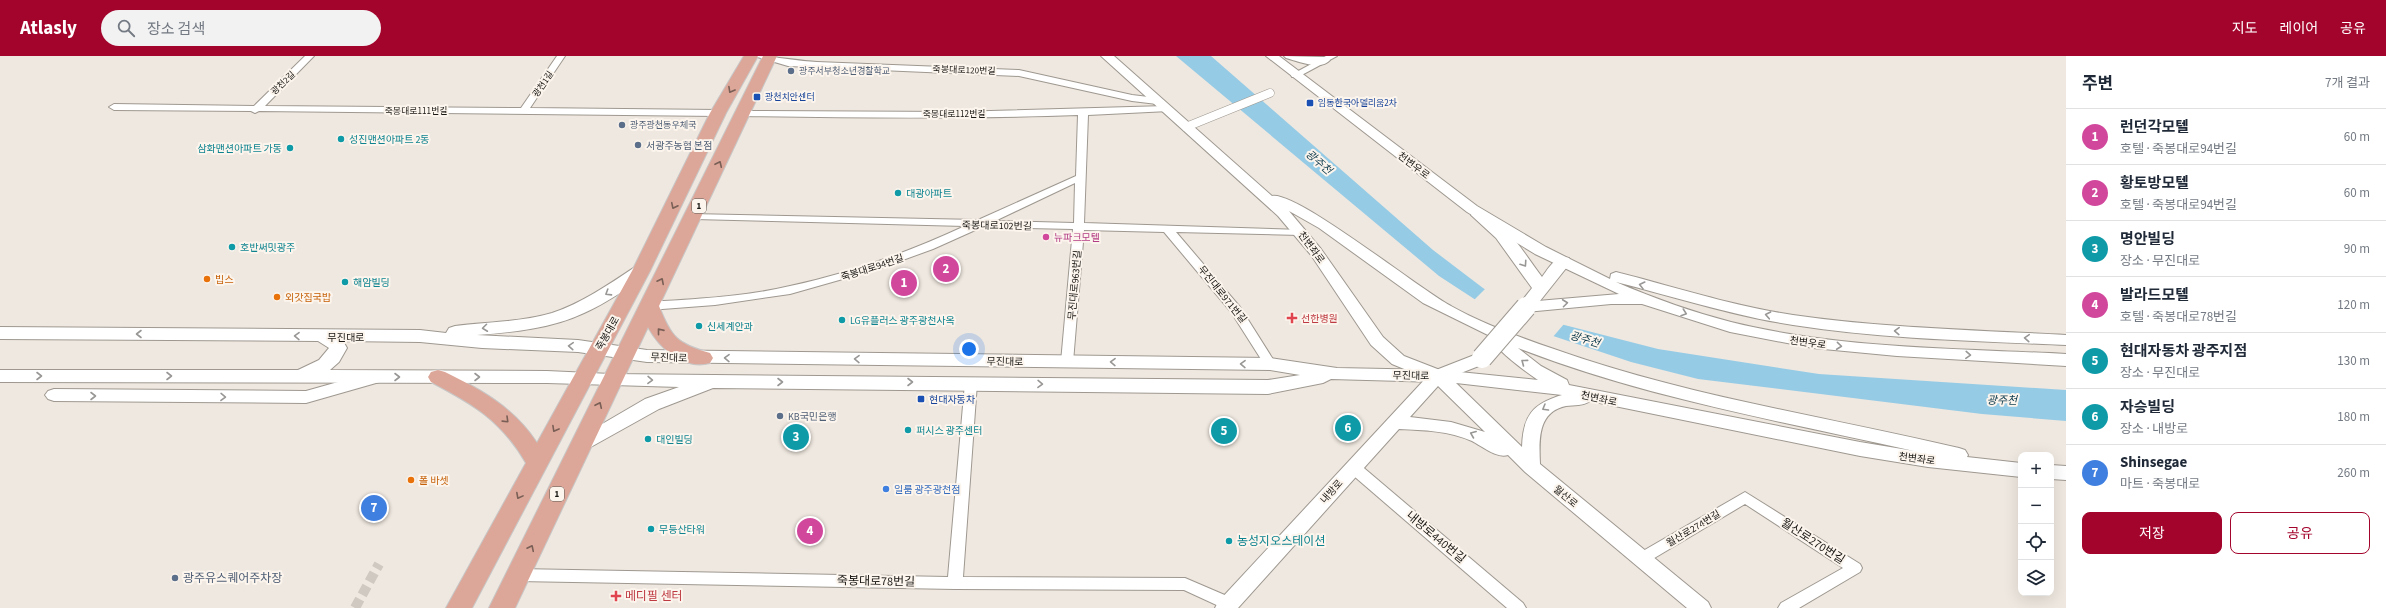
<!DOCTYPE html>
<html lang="ko">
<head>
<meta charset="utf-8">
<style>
	:root { --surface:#fff; --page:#f2f2f3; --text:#1f2937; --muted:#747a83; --line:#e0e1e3; --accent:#a3042c }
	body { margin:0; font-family:"Source Sans 3","Noto Sans KR",sans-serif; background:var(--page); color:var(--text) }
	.controls { position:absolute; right:12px; bottom:12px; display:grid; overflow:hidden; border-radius:8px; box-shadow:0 4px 16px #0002 }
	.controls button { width:36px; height:36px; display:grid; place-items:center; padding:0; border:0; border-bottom:1px solid var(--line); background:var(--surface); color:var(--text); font:20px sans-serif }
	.you { position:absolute; left:969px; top:293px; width:14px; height:14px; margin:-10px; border:3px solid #fff; border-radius:50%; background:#1a73e8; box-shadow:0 0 0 6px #1a73e833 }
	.badge { display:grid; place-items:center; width:26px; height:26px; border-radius:50%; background:var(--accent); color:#fff; font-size:13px; font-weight:700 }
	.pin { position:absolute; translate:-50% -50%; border:2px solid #fff; box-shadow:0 1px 4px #0006 }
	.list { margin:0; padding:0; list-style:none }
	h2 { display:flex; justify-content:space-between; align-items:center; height:52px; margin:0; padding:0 16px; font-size:17px }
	h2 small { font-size:13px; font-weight:400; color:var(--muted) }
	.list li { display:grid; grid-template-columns:26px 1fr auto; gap:12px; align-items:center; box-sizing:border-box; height:56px; padding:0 16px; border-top:1px solid var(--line) }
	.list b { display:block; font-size:15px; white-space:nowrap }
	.list p { margin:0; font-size:13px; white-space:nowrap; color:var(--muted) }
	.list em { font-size:13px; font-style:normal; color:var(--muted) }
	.actions { display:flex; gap:8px; padding:12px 16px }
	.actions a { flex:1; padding:9px 0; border:1px solid var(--accent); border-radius:8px; text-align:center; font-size:14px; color:var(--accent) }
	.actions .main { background:var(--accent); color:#fff }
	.icon { flex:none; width:22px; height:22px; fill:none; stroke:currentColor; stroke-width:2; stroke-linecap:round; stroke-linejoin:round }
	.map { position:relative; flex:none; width:2066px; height:552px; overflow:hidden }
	header { display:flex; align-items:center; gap:24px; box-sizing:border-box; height:56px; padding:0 20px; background:var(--accent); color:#fff }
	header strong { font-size:19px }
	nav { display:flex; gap:22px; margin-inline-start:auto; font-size:14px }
	.search { width:280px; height:36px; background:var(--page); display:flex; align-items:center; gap:10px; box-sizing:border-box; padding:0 14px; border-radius:22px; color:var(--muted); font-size:15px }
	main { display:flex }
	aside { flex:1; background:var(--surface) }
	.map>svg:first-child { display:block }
	.water { fill:#96cbe6 }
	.pier { fill:#efe8e0 }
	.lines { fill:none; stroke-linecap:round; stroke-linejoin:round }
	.pedestrian-tunnel { stroke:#cfc9c1; stroke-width:10; stroke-dasharray:10 5; stroke-linecap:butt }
	.pedestrian-casing { stroke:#9e9890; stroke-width:9 }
	.minor-casing { stroke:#9e9890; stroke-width:2 }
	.tertiary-casing { stroke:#9e9890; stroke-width:2 }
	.secondary-casing { stroke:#9e9890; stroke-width:2 }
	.primary-casing { stroke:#c8c7c7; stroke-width:2 }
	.pedestrian { stroke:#fff; stroke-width:8 }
	.minor { fill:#fff; fill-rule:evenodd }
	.tertiary { fill:#fff; fill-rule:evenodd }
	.secondary { fill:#fff; fill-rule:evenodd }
	.primary { fill:#dca798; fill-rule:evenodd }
	.secondary-bridge-casing { stroke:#9e9890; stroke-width:22; stroke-linecap:butt }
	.secondary-bridge { stroke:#fff; stroke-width:20 }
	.oneway { stroke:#7a5f56 }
	.oneway2 { stroke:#989795 }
	.service-dot { fill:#5c6f8a; stroke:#fcf5ed; stroke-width:1.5 }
	.transit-dot { fill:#1a4fb4; stroke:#fcf5ed; stroke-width:1.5 }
	.culture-dot { fill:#0f9aa8; stroke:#fcf5ed; stroke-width:1.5 }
	.hotel-dot { fill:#d1479c; stroke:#fcf5ed; stroke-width:1.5 }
	.food-dot { fill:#e8710a; stroke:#fcf5ed; stroke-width:1.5 }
	.health-dot { fill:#e0444e; stroke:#fcf5ed; stroke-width:1.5 }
	.shop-dot { fill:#3f7fe0; stroke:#fcf5ed; stroke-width:1.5 }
	.labels { text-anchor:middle; stroke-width:4; stroke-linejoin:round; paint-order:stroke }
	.far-street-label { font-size:9px; fill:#191714; stroke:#fcf5ed }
	.far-service-label { font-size:9px; fill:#4e5e75; stroke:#fcf5ed; text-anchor:start }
	.far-transit-label { font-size:9px; fill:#164399; stroke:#fcf5ed; text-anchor:start }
	.shield { fill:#fcf5ed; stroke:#5d5a55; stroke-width:1 }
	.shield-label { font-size:9px; font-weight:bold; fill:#191714 }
	.culture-label { font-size:10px; fill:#0d838f; stroke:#fcf5ed; text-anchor:start }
	.service-label { font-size:10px; fill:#4e5e75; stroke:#fcf5ed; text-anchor:start }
	.street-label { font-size:10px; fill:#191714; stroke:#fcf5ed }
	.hotel-label { font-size:10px; fill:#b23c85; stroke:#fcf5ed; text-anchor:start }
	.food-label { font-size:10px; fill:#c56008; stroke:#fcf5ed; text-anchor:start }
	.health-label { font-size:10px; fill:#be3a42; stroke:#fcf5ed; text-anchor:start }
	.transit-label { font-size:10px; fill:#164399; stroke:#fcf5ed; text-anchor:start }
	.shop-label { font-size:10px; fill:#366cbe; stroke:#fcf5ed; text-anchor:start }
	.water-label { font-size:11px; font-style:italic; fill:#0e3b4e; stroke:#fcf5ed }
	.near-street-label { font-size:12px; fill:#191714; stroke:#fcf5ed }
	.near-culture-label { font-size:12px; fill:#0d838f; stroke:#fcf5ed; text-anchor:start }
	.near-service-label { font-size:12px; fill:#4e5e75; stroke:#fcf5ed; text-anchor:start }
	.near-health-label { font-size:12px; fill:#be3a42; stroke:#fcf5ed; text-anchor:start }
</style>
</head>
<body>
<header>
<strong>Atlasly</strong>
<div class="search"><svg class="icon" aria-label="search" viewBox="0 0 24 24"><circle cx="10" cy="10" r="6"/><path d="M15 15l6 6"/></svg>장소 검색</div>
<nav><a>지도</a><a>레이어</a><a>공유</a></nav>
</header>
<main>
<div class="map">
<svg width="2066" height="552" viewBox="0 0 2066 552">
	<rect width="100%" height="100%" fill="#efe8e0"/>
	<polygon class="water" points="1176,0 1211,0 1433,194 1483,232 1513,251 1541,263 1658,293 1819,318 2066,334 2066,365 1982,358 1698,323 1631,306 1508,265 1439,220"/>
	<polygon class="pier" points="1486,232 1514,249 1564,268 1552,282 1508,267 1473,245"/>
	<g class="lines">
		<polyline class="pedestrian-tunnel" points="355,552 379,508"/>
		<defs>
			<polyline id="pedestrian" points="1186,71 1270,37"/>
			<g id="minor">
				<polygon points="305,0 314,0 265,50 521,52 557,0 565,0 530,52 718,54 723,57 718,60 259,55 255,57 251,55 114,54 109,51 114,48 254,50"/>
				<path d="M754,0C775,0 796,5 817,6L1019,14L1132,39L1157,42L1162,45L1157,48L1132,45L1019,20L788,10Z"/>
				<polygon points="1326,0 1337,0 1298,21 1292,21 1291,19"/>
				<path d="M1166,50L1169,51V55L1088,59L1084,167L1304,174L1305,176L1304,178L1300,179L1176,176L1240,251L1276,308L1274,311H1266L1231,256L1164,176L1084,174L1073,306L1067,310L1061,306L1073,173L982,171L933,193L878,213L790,238L715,249L649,254L643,250L649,246C696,243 744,241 790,230C851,217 909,196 965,170L694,163L689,160L690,158L978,164L1076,120L1078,59C967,63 855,62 743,60L738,57L740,55L954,56ZM1075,127L1074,167L995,165Z"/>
				<polygon points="971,323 977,327 963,521 1185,522 1234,543 1237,548 1235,552 1223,552 1184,534 955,533 518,525 513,523 511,519 513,515 518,513 948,521 965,327"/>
				<polygon points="1353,406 1358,407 1523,547 1526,552 1507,552 1348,415 1346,411 1348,407"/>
				<polygon points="1745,436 1860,508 1862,512 1860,516 1799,552 1778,552 1781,547 1843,512 1745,448 1646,507 1641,509 1636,507 1634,503 1636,499"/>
			</g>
			<g id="tertiary">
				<path d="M1101,0H1114L1272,140C1297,135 1419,233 1451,250C1483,268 1519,281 1554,293C1686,340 1823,360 1959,392L1965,394L1968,399L1967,401L2021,407V421L1928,411L1860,400L1590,345C1584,350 1574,349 1566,350C1537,356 1539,385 1540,408L1708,546L1711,552H1687L1525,416L1508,399C1497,403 1482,390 1472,385C1449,375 1424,374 1399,373L1238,552H1215L1218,546L1426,322L1392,308L1371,289L1311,199L1278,160ZM1289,155L1319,172L1423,247L1492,281C1490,290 1529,318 1538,324L1440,314L1404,300L1383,281L1321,193ZM1518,292C1646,342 1781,365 1914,395L1860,386L1569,329L1567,324L1541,310ZM1456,327L1562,339C1532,348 1523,360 1522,391ZM1438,330L1485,376L1451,366L1410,361Z"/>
				<path d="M1266,0H1279L1477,150L1546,191L1610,223L1611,218L1616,216C1675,231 1733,250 1793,259C1883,272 1975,274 2066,279V289C1975,285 1883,283 1793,269C1734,260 1675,241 1616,226C1653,242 1692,256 1731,266C1840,293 1954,292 2066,298V310L1897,300L1813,292L1730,276L1642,248H1611L1526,256L1520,255L1518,251L1520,247L1526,246L1619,238L1535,198L1467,156Z"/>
				<path d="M1284,0L1324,1L1330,4C1321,15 1297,5 1286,2Z"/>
				<polygon points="377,315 383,317 385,321 383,325 306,347 54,345 48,343 45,339 48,335 54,333 306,335"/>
				<polygon points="2051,409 2066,410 2066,424 2051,423"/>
			</g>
			<g id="secondary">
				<path d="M1479,154C1503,160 1527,202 1542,221C1549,212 1555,199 1569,202L1571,206L1532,255H1520L1517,251L1532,232L1496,182L1471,159L1473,156Z"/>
				<path d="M641,210L647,211L649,215L647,219C627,232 607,247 584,257C550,273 513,276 477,279L578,284L647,294L1270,302L1337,312L1436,314L1482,296L1489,298L1491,302L1489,306L1438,326L1331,323L1323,327L1268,338L713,332L659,353L580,397L573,395L570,390L573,385L645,343L679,331L547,327L0,326V314H298L319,304L329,292L318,285L0,283V271L420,274L446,277L449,272L455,270C487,266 521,266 552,257C582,247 608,229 635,211ZM343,285L420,286L482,292L578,296L647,306L1270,314L1300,319L1268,324L611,318L547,315L330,314L339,306L347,292Z"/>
			</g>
			<g id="primary">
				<path d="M744,0H758L726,57L650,215L472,552H446L526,407C501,364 473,348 431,326L428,321L431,316L438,314L445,316C482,334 514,352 537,387L632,215L710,57Z"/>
				<path d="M763,0H777L659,250C671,281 677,288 710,297L713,302L710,307C684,314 660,293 648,271L515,552H489Z"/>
			</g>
		</defs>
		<use href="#pedestrian" class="pedestrian-casing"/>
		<use href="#minor" class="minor-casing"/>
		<use href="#tertiary" class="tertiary-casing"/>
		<use href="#secondary" class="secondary-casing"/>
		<use href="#primary" class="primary-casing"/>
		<use href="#pedestrian" class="pedestrian"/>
		<use href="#minor" class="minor"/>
		<use href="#tertiary" class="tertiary"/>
		<use href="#secondary" class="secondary"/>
		<use href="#primary" class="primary"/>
		<defs>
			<polyline id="secondary-bridge" points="1482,302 1526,251"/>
		</defs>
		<use href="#secondary-bridge" class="secondary-bridge-casing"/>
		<use href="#secondary-bridge" class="secondary-bridge"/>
	</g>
	<defs><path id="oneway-chevron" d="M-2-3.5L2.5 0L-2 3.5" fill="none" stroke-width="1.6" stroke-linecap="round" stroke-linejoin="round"/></defs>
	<g class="oneway">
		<use href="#oneway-chevron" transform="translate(731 34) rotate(119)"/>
		<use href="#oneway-chevron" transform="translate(719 108) rotate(-65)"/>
		<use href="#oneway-chevron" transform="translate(674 150) rotate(116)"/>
		<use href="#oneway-chevron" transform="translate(661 225) rotate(-63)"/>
		<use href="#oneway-chevron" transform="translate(660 275) rotate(-129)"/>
		<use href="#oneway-chevron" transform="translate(599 349) rotate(-65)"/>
		<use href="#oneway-chevron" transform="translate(506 364) rotate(44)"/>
		<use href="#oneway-chevron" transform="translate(555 373) rotate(119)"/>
		<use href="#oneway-chevron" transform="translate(519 440) rotate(118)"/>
		<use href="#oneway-chevron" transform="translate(531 492) rotate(-64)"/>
	</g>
	<g class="oneway2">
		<use href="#oneway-chevron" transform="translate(1524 208) rotate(56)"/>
		<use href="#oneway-chevron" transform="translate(1642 229) rotate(-166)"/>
		<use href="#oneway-chevron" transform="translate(608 237) rotate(148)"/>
		<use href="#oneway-chevron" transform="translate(1565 247) rotate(-7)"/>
		<use href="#oneway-chevron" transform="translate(1684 257) rotate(19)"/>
		<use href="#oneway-chevron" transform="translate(1768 259) rotate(-169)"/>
		<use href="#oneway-chevron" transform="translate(485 272) rotate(173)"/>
		<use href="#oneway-chevron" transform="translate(1897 275) rotate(-178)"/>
		<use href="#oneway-chevron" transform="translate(139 278) rotate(-180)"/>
		<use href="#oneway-chevron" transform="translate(297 280) rotate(-179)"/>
		<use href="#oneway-chevron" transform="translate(2027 282) rotate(-176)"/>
		<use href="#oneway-chevron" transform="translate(571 290) rotate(-176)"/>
		<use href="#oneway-chevron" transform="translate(1839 290) rotate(6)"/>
		<use href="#oneway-chevron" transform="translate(1968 299) rotate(3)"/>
		<use href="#oneway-chevron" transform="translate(727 302) rotate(-179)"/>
		<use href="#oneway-chevron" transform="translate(857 303) rotate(-179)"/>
		<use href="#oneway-chevron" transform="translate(1113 306) rotate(-179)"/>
		<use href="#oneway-chevron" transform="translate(1524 306) rotate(-143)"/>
		<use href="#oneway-chevron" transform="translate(1243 308) rotate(-179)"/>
		<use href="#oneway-chevron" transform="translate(39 320)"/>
		<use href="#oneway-chevron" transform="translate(169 320)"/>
		<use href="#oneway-chevron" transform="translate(397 321)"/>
		<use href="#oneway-chevron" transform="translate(477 321)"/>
		<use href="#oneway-chevron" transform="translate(650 324) rotate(1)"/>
		<use href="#oneway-chevron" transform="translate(780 326)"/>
		<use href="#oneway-chevron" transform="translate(910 326)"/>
		<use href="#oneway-chevron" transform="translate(1040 328) rotate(1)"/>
		<use href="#oneway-chevron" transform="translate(93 340)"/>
		<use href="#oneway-chevron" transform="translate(223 341) rotate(1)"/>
		<use href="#oneway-chevron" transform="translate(1545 352) rotate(150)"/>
		<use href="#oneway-chevron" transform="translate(1473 378) rotate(-158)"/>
	</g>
	<g class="service-dot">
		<circle cx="791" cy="15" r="4"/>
		<circle cx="622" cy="69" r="4"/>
		<circle cx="638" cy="89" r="4"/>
		<circle cx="780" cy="360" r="4"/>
		<circle cx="175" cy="522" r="4"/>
	</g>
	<g class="transit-dot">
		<rect x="753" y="37" width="8" height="8" rx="2"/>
		<rect x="1306" y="43" width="8" height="8" rx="2"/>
		<rect x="917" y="339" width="8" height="8" rx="2"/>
	</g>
	<g class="culture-dot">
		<circle cx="341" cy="83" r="4"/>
		<circle cx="290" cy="92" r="4"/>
		<circle cx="898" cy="137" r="4"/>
		<circle cx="232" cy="191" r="4"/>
		<circle cx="345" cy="226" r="4"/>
		<circle cx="842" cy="264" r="4"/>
		<circle cx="699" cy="270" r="4"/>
		<circle cx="908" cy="374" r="4"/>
		<circle cx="648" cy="383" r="4"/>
		<circle cx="651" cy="473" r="4"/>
		<circle cx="1229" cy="485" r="4"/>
	</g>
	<circle class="hotel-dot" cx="1046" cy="181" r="4"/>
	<g class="food-dot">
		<circle cx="207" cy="223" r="4"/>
		<circle cx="277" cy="241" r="4"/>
		<circle cx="411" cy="424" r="4"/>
	</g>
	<g class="health-dot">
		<path d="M1290 256h4v4h4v4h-4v4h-4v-4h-4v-4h4z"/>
		<path d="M614 534h4v4h4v4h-4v4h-4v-4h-4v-4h4z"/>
	</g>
	<circle class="shop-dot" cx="886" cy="433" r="4"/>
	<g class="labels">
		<g class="far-street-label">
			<text transform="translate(964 14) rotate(2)" y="3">죽봉대로120번길</text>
			<text transform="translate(283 27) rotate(-44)" y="3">광천2길</text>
			<text transform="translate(543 28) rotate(-56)" y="3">광천1길</text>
			<text x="416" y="58">죽봉대로111번길</text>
			<text x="954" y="61">죽봉대로112번길</text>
		</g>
		<g class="far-service-label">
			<text x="799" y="18">광주서부청소년경찰학교</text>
			<text x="630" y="72">광주광천동우체국</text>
		</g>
		<g class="far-transit-label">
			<text x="765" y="44">광천치안센터</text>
			<text x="1318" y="50">임동한국아델리움2차</text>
		</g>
		<g class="shield">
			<rect x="692" y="143" width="14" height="14" rx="3"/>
			<rect x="550" y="431" width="14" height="14" rx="3"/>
		</g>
		<g class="shield-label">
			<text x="699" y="153">1</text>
			<text x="557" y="441">1</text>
		</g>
		<g class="culture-label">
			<text x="349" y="87">성진맨션아파트 2동</text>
			<text x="282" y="96" text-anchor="end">삼화맨션아파트 가동</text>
			<text x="906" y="141">대광아파트</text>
			<text x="240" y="195">호반써밋광주</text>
			<text x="353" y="230">해암빌딩</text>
			<text x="850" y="268">LG유플러스 광주광천사옥</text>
			<text x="707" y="274">신세계안과</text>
			<text x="916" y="378">퍼시스 광주센터</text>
			<text x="656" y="387">대인빌딩</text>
			<text x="659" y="477">무등산타워</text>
		</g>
		<g class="service-label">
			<text x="646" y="93">서광주농협 본점</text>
			<text x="788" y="364">KB국민은행</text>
		</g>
		<g class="street-label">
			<text transform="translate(1414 109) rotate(37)" y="4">천변우로</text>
			<text transform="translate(997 169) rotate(1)" y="4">죽봉대로102번길</text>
			<text transform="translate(1312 191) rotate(53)" y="4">천변좌로</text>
			<text transform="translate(872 211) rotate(-18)" y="4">죽봉대로94번길</text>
			<text transform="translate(1074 229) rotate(-85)" y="4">무진대로963번길</text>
			<text transform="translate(1223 238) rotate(51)" y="4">무진대로971번길</text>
			<text transform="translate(607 277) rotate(-61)" y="4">죽봉대로</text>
			<text x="346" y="285">무진대로</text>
			<text transform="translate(1808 286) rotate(8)" y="4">천변우로</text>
			<text transform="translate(669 301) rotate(2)" y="4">무진대로</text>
			<text transform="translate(1005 305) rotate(1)" y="4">무진대로</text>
			<text transform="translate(1411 319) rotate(1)" y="4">무진대로</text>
			<text transform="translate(1599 342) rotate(12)" y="4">천변좌로</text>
			<text transform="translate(1917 402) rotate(8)" y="4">천변좌로</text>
			<text transform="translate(1331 435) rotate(-48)" y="4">내방로</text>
			<text transform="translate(1566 440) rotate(40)" y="4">월산로</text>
			<text transform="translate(1693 472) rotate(-31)" y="4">월산로274번길</text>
		</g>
		<g class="hotel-label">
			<text x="1054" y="185">뉴파크모텔</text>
		</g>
		<g class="food-label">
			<text x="215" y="227">빕스</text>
			<text x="285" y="245">외갓집국밥</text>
			<text x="419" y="428">폴 바셋</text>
		</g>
		<g class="health-label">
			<text x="1301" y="266">선한병원</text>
		</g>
		<g class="transit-label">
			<text x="929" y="347">현대자동차</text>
		</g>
		<g class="shop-label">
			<text x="894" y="437">일룸 광주광천점</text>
		</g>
		<g class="water-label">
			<text transform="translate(1319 106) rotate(41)" y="4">광주천</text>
			<text transform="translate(1585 283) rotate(17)" y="4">광주천</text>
			<text x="2002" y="348">광주천</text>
		</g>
		<g class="near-street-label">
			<text transform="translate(1436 481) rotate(40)" y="4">내방로440번길</text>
			<text transform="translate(1813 485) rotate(33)" y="4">월산로270번길</text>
			<text transform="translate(876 525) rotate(1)" y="4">죽봉대로78번길</text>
		</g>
		<g class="near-culture-label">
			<text x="1237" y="489">농성지오스테이션</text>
		</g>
		<g class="near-service-label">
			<text x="183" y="526">광주유스퀘어주차장</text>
		</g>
		<g class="near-health-label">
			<text x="625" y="544">메디필 센터</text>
		</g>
	</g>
</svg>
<div class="controls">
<button>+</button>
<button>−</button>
<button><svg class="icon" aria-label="locate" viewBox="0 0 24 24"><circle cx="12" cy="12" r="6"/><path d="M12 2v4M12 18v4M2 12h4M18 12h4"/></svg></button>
<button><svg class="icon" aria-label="layers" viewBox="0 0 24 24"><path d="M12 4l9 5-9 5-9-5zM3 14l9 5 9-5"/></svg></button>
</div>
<div class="you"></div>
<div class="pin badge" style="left:904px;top:227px;background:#d1479c">1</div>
<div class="pin badge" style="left:946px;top:213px;background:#d1479c">2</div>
<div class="pin badge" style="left:796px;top:381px;background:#0f9aa8">3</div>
<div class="pin badge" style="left:810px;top:475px;background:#d1479c">4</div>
<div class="pin badge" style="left:1224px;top:375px;background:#0f9aa8">5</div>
<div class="pin badge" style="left:1348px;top:372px;background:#0f9aa8">6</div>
<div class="pin badge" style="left:374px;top:452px;background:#3f7fe0">7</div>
</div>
<aside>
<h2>주변<small>7개 결과</small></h2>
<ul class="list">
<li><span class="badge" style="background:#d1479c">1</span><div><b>런던각모텔</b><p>호텔 · 죽봉대로94번길</p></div><em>60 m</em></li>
<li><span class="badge" style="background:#d1479c">2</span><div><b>황토방모텔</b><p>호텔 · 죽봉대로94번길</p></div><em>60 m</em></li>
<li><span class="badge" style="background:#0f9aa8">3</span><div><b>명안빌딩</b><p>장소 · 무진대로</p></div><em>90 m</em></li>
<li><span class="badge" style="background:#d1479c">4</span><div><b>발라드모텔</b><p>호텔 · 죽봉대로78번길</p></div><em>120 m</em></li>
<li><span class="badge" style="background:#0f9aa8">5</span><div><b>현대자동차 광주지점</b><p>장소 · 무진대로</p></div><em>130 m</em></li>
<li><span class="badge" style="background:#0f9aa8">6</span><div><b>자승빌딩</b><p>장소 · 내방로</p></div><em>180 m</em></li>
<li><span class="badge" style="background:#3f7fe0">7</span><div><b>Shinsegae</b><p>마트 · 죽봉대로</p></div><em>260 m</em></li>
</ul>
<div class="actions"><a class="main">저장</a><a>공유</a></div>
</aside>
</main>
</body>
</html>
